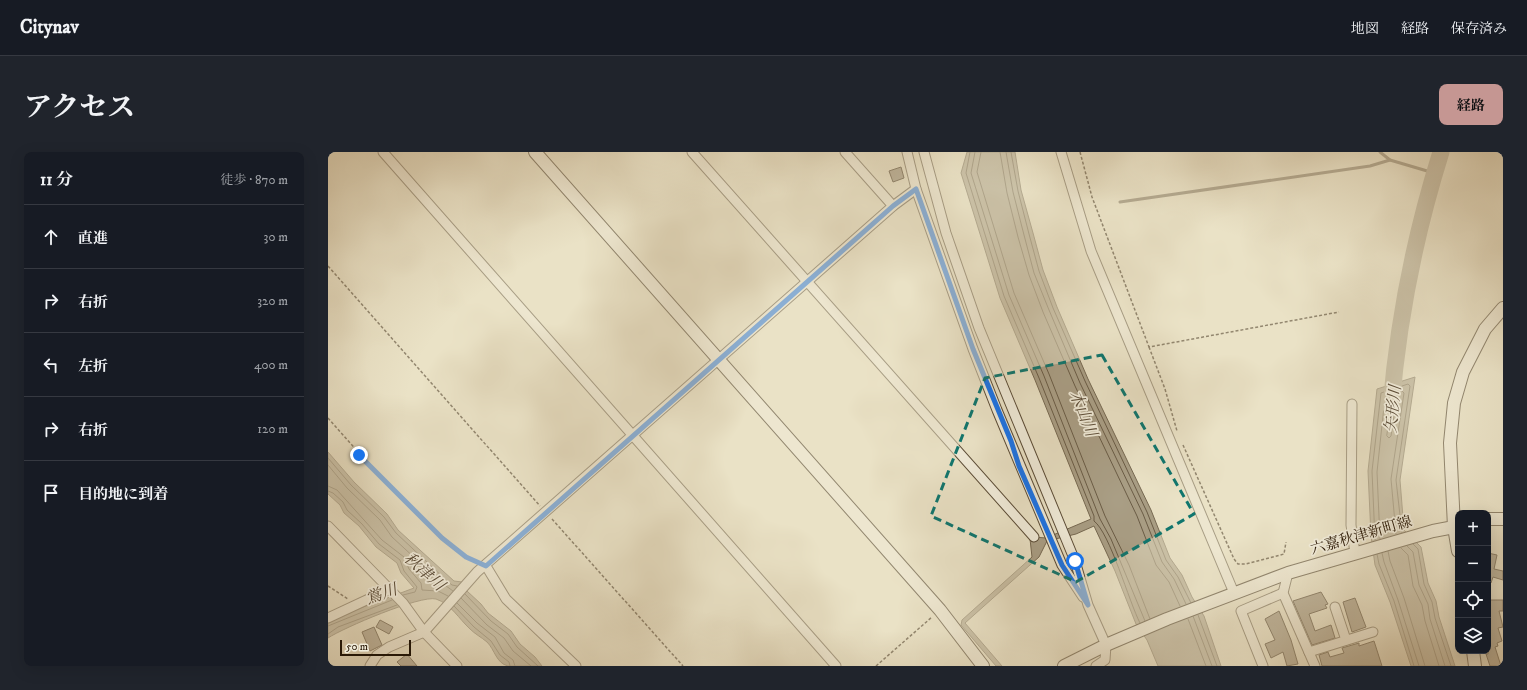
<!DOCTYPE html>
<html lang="ja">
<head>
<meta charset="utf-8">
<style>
	:root { --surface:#171b24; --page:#20242c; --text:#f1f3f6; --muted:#9ea1a6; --line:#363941; --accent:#c59692 }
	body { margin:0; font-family:"IM FELL DW Pica","Noto Serif JP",serif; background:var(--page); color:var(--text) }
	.controls { position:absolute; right:12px; bottom:12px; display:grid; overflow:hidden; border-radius:8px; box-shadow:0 4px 16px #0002 }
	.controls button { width:36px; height:36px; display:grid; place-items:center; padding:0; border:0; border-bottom:1px solid var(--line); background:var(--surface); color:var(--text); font:20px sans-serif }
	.scale { position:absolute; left:12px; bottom:10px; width:71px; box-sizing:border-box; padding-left:4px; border:2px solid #2a1906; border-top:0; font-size:11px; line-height:14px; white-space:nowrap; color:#2a1906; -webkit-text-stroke:3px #f1ecda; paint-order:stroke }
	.stop { position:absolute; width:12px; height:12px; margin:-9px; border:3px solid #1a73e8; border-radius:50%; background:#fff }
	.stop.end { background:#1a73e8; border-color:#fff; box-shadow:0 1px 4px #0008 }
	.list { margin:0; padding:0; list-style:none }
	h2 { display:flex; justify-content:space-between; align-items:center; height:52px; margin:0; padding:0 16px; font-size:17px }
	h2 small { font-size:13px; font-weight:400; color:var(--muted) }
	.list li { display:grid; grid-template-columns:26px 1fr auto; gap:12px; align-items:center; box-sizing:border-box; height:64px; padding:0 16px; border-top:1px solid var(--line) }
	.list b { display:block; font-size:15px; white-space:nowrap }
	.list em { font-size:13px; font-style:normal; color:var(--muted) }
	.icon { flex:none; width:22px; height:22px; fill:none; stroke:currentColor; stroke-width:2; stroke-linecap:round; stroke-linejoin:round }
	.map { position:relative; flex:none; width:1175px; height:514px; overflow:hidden; border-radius:8px }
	header { display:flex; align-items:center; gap:24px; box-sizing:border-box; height:56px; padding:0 20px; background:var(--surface); border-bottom:1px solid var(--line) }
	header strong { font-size:19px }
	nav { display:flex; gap:22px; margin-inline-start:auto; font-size:14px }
	.intro { display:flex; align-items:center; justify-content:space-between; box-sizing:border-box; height:96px; padding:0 24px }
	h1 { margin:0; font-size:28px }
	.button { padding:10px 18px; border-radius:8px; background:var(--accent); color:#111; font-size:14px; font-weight:700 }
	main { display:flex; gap:24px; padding:0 24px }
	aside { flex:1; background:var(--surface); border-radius:8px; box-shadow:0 4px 16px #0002 }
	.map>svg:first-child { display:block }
	.water { fill:#a99e85; stroke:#766952 }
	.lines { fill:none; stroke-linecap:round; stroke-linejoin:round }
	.shore { stroke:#6a5c46; stroke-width:1 }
	.stream { stroke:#766952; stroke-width:3 }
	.river { stroke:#a99e85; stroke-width:17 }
	.building { fill:#8e826a; stroke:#2a1906 }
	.street-casing { stroke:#5a4b36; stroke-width:11 }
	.secondary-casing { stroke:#2a1906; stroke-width:14 }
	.path { stroke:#2a1906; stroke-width:1.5; stroke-dasharray:3 2; stroke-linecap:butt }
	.street { stroke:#f1ecda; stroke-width:9 }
	.secondary { stroke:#f1ecda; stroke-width:12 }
	.route { stroke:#1a73e8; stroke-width:5 }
	.marked { fill:none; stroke:#0f766e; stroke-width:3; stroke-dasharray:8 5; stroke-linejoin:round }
	.labels { text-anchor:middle; stroke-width:3.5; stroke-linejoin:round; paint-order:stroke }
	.street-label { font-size:15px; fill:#2a1906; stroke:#f1ecda }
	.water-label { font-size:16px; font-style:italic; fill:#5d4e39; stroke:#f1ecda }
</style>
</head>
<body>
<header>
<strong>Citynav</strong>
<nav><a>地図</a><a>経路</a><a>保存済み</a></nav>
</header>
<div class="intro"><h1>アクセス</h1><a class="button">経路</a></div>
<main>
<aside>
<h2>11 分<small>徒歩 · 870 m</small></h2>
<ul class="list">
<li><svg class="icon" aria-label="ahead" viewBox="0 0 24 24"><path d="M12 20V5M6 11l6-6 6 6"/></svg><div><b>直進</b></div><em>30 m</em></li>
<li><svg class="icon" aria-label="right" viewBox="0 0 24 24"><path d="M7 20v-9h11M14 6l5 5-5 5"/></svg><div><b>右折</b></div><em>320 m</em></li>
<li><svg class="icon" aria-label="left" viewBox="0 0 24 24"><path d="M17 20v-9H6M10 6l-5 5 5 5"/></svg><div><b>左折</b></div><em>400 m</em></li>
<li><svg class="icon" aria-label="right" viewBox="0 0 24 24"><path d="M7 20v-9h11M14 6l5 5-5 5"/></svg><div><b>右折</b></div><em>120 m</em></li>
<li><svg class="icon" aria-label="arrive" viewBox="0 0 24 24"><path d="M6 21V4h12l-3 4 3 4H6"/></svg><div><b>目的地に到着</b></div></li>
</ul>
</aside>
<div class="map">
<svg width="1175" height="514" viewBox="0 0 1175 514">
	<rect width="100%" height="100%" fill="#eae2c6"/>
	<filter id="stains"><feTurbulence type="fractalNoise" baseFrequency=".005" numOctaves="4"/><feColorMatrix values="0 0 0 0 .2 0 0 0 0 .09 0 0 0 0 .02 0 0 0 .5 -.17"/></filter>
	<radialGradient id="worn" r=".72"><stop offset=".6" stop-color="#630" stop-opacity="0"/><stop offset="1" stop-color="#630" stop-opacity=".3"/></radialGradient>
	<g class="water">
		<polygon points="639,0 687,0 693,38 705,81 715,118 729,155 760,227 823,358 842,406 854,423 864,445 876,464 893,514 830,514 819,488 808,472 787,419 766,374 748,382 719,389 711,405 637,471 674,514 668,514 633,473 634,468 704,405 702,387 706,385 718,386 763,367 707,228 672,146 633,21"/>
		<polygon points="1087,225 1072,328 1076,378 1093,395 1100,431 1108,449 1111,465 1127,514 1083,514 1062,450 1047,413 1043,384 1040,319 1049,237"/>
		<path d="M0,300L26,330L59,362L70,378L126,429L134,430L139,439L153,452L160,461L183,479L192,492L207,505L214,514C204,514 190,514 180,514C168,511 167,498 159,490C153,485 147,482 142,477C131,467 123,452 108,447C92,443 15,476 0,486V471L11,464L86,436L73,421L69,411L48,395L31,374L16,361L12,353L0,342Z"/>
	</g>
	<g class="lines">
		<g class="shore">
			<path d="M642,0L638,21L676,144L711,226L766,364V369C782,381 801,450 812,471"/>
			<polyline points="647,0 643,21 681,143 716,224 772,367 783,387 817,469"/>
			<polyline points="653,0 649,20 686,141 721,222 777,364 801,413 822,467"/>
			<polyline points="672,0 679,41 690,85 701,123 715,160 747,234 809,364 828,413 841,430 852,454"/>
			<polyline points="678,0 685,40 696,83 706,121 721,158 752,231 815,362 834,410 846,427 858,452"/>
			<polyline points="683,0 690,39 701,82 711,119 725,156 757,229 819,360 838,408 850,425 863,451"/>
			<polygon points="1064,248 1067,248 1068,250 1063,284 1061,286 1059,284"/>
			<polyline points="0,306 23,333 56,365 68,381 118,428 124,433 129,434"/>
			<polyline points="0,313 19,336 52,368 64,385 114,431 125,439"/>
			<polyline points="0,334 9,338 54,388 76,405 81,417 93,431 94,438 110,439 120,444"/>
			<polyline points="0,339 5,341 15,350 19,358 34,372 51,392 72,408 76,419 89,435 87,440 75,443"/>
			<polyline points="1052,387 1049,320 1057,245 1074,239 1076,241 1063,327 1068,382"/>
			<polyline points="1047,388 1044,319 1053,241 1080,232 1082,234 1068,328 1074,381"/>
			<polyline points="1085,392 1090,397 1096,432 1104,450 1107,466 1123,514"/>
			<polyline points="1079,394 1085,400 1091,433 1100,452 1102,467 1117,514"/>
			<polyline points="1073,396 1080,403 1085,434 1094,453 1097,469 1111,514"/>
			<polyline points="1060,399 1062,409 1076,446 1097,514"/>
			<polyline points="1054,401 1056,410 1070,448 1091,514"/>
			<polyline points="1049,402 1051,412 1066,449 1086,514"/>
			<polyline points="137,442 163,469 180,482 189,495 210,514"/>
			<polyline points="133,446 159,473 176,486 185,499 203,514"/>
			<polyline points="129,451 149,471 167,485 176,501 185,508 187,514"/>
			<polyline points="126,454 146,475 163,489 172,503 181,510 182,514"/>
			<polyline points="870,463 889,514"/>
			<polyline points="865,464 884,514"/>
			<polyline points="860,467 878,514"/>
			<polyline points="0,474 64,448"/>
			<polyline points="0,482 10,475 69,453"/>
		</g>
		<g class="stream">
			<polyline points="1052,0 1062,8 1106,21"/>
			<polyline points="792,50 1042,14 1062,8"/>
		</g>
		<path class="river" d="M1063,255C1070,168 1087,83 1113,0"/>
	</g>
	<g class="building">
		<polygon points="573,15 576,26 565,30 561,19"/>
		<polygon points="1160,401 1169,403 1166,417 1175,419 1175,428 1165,425 1163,431 1160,431"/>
		<polygon points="993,440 1000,452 997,453 999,456 981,462 987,479 1003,473 1007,486 984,493 965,449"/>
		<polygon points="1027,446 1038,475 1024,480 1015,450"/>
		<polygon points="1160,448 1175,448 1175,459 1171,459 1175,475 1170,476 1174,489 1169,491 1170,494 1167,495 1173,514 1162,514 1158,502 1160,502"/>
		<polygon points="951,459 963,488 970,512 959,514 955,500 943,506 937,492 947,488 937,467"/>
		<polygon points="52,468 65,475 61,482 48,475"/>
		<polygon points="46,475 54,493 42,499 34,480"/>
		<polygon points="1046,489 1054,514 994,514 991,503 1000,500 1002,505 1016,501 1014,496 1031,491 1031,494"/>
		<polygon points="79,502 89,514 73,514 69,510"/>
	</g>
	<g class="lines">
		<defs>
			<g id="street">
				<polyline points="55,0 508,514"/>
				<polyline points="364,0 706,385"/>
				<polyline points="517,0 565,54"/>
				<polyline points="579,0 588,37 645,197 669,258 734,413 755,445"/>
				<polyline points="596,0 618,81 651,176 747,409 760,453 778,493 777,508 768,514"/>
				<polyline points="733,0 763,99 906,441"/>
				<polyline points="1024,252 1023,373 1027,401"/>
				<polyline points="0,374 75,451 96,480 129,514"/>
				<polyline points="158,414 178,447 248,514"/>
				<polyline points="960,421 955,441 987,514"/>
				<polyline points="1007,455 1018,488"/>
				<polyline points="0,466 62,437"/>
				<polyline points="981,500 1045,480"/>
				<polyline points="42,514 49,503 61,495 96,480 149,420 565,54 588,37"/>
				<polyline points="935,514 913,459 955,441"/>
			</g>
			<g id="secondary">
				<polyline points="207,0 612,458 655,514"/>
				<polyline points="1160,367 1175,367"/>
				<polyline points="1130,374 1126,375 1130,399"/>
				<polyline points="1145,499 1147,514"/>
				<polyline points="736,514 778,493 839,467 960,421 1105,379 1126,375 1122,291 1126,251 1135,220 1157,177 1175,156"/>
			</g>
		</defs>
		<use href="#street" class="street-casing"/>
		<use href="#secondary" class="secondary-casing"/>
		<g class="path">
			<polyline points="752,0 764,45 821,195 1011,160"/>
			<polyline points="0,114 212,354"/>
			<polyline points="821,195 837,237 849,279"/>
			<path d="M0,266C27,297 55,327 84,356C103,375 122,398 147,409"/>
			<polyline points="855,293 906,407 910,412 918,412 956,402 958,390"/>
			<polyline points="224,367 355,514"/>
			<polyline points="0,434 20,447"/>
			<polyline points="548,514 604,465"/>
		</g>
		<use href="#street" class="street"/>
		<use href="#secondary" class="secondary"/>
	</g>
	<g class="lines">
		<polyline class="route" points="31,303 114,386 138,405 158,414 565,54 588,37 645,197 683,289 691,314 734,413 760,453 747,409"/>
	</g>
	<path d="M0 0H1175V514H0ZM774,203L866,362L748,430L603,364L657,226Z" fill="#eae2c6" fill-opacity=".55" fill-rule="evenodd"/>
	<path class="marked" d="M774,203L866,362L748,430L603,364L657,226Z"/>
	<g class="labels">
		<g class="street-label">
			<text transform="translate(1033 383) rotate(-16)" y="5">六嘉秋津新町線</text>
		</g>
		<g class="water-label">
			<text transform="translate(1064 257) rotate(-84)" y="6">矢形川</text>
			<text transform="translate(756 261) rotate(68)" y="6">木山川</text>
			<text transform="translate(97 419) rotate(42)" y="6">秋津川</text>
			<text transform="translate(53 441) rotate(-19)" y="6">鴬川</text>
		</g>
	</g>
	<rect width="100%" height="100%" filter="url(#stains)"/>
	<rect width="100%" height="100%" fill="url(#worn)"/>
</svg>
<div class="controls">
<button>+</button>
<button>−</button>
<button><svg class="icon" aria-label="locate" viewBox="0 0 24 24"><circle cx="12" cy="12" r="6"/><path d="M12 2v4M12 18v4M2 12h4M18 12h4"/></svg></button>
<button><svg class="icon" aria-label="layers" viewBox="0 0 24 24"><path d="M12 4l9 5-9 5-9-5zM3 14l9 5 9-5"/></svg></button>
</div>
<div class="scale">50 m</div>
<div class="stop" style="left:747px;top:409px"></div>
<div class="stop end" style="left:31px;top:303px"></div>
</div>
</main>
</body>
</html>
